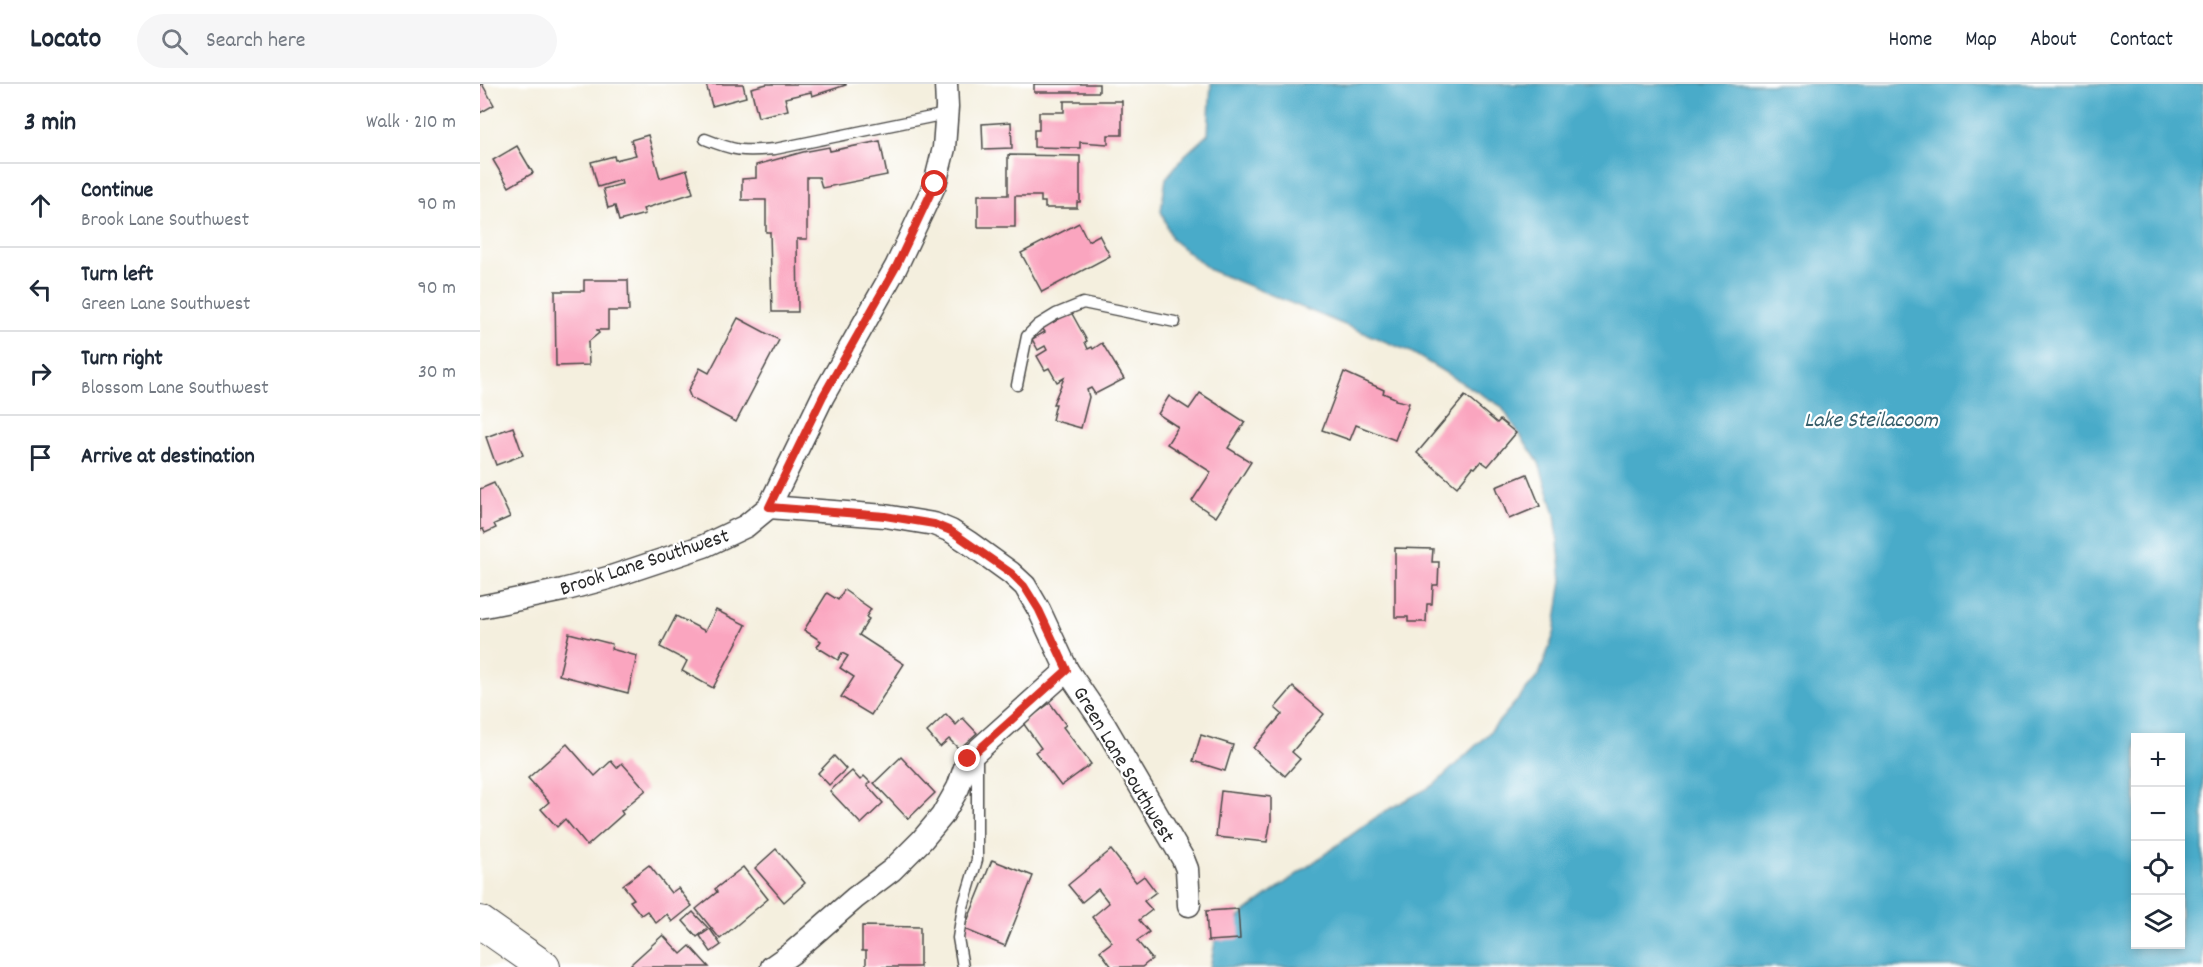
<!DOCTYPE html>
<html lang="en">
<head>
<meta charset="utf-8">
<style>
	:root { --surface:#fff; --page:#f6f6f7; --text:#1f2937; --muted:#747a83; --line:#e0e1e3 }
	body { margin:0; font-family:Dekko,sans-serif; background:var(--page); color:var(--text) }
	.controls { position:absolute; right:18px; bottom:18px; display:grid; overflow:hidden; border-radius:0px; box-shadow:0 3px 9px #0003 }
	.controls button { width:54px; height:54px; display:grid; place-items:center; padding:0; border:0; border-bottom:2px solid var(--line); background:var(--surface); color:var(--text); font:30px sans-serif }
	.stop { position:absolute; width:18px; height:18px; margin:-14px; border:4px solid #d93025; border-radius:50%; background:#fff }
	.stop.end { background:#d93025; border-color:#fff; box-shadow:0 2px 6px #0008 }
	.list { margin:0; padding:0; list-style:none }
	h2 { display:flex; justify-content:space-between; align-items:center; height:78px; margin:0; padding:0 24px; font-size:26px }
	h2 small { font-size:20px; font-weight:400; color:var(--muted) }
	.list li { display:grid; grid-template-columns:39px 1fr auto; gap:18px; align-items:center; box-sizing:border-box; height:84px; padding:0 24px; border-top:2px solid var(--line) }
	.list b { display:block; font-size:22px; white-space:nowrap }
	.list p { margin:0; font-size:20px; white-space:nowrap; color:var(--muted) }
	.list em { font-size:20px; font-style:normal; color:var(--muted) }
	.icon { flex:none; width:33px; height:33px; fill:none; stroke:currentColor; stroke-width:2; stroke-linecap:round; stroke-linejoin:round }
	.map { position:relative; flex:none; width:1723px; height:883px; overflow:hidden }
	header { display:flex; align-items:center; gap:36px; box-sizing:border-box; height:84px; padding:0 30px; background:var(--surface); border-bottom:2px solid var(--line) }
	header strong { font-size:28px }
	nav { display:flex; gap:33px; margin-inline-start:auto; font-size:21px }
	.search { width:420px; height:54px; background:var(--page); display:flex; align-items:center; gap:15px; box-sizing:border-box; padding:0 21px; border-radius:33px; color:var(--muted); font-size:22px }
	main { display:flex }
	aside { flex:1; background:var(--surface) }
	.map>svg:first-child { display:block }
	.water { fill:#4aabc9; stroke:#3a6b7a; stroke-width:1.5; fill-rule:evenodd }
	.building { fill:#faa5bf }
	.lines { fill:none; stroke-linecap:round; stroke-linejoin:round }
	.lane-casing { stroke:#494846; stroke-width:13 }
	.street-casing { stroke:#494846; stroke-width:25 }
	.secondary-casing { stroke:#494846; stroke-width:34 }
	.lane { stroke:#fff; stroke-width:10 }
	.street { stroke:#fff; stroke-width:22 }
	.secondary { stroke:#fff; stroke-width:32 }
	.route { stroke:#d93025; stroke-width:8 }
	.labels { text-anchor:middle; stroke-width:4.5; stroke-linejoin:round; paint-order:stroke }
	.street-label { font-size:21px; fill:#2b2b2b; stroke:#fff }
	.water-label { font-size:22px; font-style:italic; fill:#375e6a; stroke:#fff }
</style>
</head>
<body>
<header>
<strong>Locato</strong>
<div class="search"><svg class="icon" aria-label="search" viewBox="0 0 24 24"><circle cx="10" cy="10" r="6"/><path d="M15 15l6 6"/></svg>Search here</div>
<nav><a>Home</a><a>Map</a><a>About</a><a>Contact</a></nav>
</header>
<main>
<aside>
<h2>3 min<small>Walk · 210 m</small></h2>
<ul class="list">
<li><svg class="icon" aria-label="ahead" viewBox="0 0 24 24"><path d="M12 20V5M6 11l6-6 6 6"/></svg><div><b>Continue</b><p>Brook Lane Southwest</p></div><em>90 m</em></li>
<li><svg class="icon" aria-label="left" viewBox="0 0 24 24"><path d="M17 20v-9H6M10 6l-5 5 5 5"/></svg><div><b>Turn left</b><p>Green Lane Southwest</p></div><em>90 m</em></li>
<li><svg class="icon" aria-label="right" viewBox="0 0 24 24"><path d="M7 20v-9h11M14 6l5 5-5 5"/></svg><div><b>Turn right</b><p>Blossom Lane Southwest</p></div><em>30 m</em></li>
<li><svg class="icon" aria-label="arrive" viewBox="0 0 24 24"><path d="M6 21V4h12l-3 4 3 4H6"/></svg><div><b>Arrive at destination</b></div></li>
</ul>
</aside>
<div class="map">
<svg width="1723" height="883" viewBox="0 0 1723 883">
	<rect width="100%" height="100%" fill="#fff"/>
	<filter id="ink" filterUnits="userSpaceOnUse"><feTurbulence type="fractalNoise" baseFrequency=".0167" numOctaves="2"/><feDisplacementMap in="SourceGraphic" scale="12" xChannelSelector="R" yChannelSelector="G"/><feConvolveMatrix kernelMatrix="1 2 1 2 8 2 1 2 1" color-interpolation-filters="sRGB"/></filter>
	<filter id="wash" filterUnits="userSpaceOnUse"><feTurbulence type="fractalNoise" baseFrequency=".008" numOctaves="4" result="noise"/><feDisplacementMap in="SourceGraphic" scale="24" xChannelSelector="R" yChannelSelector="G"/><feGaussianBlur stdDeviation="1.35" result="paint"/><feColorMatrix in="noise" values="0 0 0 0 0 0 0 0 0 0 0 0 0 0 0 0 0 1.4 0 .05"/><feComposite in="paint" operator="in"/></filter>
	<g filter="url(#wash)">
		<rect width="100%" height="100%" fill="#f4efde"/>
		<path class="water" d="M731,0H1723V883H730L735,858L766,827L902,729L954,701L1008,650L1059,591L1074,550L1082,496L1075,430L1059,379L1021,322L931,268L730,186L692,155L681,127L686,94L705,71L728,50ZM1656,654H1700V860H1656Z"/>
		<g id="blocks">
			<g class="building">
				<polygon points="0,0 2,0 14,21 0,29"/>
				<polygon points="226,0 263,0 266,13 232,22"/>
				<polygon points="287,0 366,0 366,1 332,12 331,8 305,14 308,26 278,33 271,4"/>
				<rect x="554" y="0" width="65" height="8"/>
				<polygon points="584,17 642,17 642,51 628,51 628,60 600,58 600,64 554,63 554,46 559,46 559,28 584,28"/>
				<polygon points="531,38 532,64 503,65 502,40"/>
				<polygon points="168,51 180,94 207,86 213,109 163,125 165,130 139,137 135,122 128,124 123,105 142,100 141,96 118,103 111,78 134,72 135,76 156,71 151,56"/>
				<polygon points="400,57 407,91 342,104 339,93 327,93 327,155 317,155 318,228 292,228 290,148 286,148 286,116 262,116 262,95 276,94 276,81 323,68 349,63 350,67"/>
				<polygon points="37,62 53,89 29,103 13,76"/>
				<polygon points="528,71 600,72 600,118 597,118 597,124 565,124 565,118 561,118 561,112 535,112 535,143 498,143 498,111 528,111"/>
				<polygon points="599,139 608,157 619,151 630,172 562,208 541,169"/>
				<polygon points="104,196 148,196 149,227 128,227 128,246 117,246 119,249 108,258 109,281 76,282 75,207 104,207"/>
				<polygon points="591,228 607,257 605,258 608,265 612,263 613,265 622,259 644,295 615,310 611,304 607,306 609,313 601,344 572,336 576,320 573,320 584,294 577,298 569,284 565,286 557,272 567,266 565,262 558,266 552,255 565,248 562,244"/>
				<polygon points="258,234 299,256 256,338 211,314 208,307 220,284 229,289"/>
				<polygon points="864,288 904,306 903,309 915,314 915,316 929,319 915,356 876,341 870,356 842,346"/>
				<polygon points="720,309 765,338 748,364 771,378 736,433 712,417 731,388 687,360 698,343 678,330 689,312 709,325"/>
				<polygon points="985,312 1017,339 1020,336 1036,349 1008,382 1001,377 995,384 993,383 977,403 937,369"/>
				<polygon points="33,343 43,371 16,381 6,353"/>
				<polygon points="1047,390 1060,422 1029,435 1016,403"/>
				<polygon points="14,399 30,433 14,440 16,444 5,449 3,445 0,446 0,405"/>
				<polygon points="915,464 953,465 952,478 959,478 958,501 953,501 952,520 947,520 946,538 928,538 928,533 915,533"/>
				<polygon points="364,506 391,525 386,533 389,535 379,551 424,580 391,631 361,613 374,593 360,584 368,572 362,569 358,576 337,563 341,557 324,546 347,509 358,516"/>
				<polygon points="236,526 266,541 233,604 202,587 207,577 180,563 196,532 225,547"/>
				<polygon points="89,549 132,560 131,565 157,572 148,609 79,591"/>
				<polygon points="813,603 844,630 812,668 820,675 805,692 773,664 802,630 795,624"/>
				<polygon points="570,619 586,641 583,643 611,680 581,702 555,668 561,664 543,639"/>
				<polygon points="466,630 476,641 483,634 497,649 479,665 469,655 460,663 447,648"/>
				<polygon points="721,651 753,661 745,687 713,677"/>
				<polygon points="87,660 115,692 131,677 137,684 142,679 166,706 141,727 143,730 107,762 85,735 77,743 61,725 69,718 48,694"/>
				<polygon points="354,672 366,685 349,701 338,689"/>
				<polygon points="421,673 455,709 428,735 394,699"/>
				<polygon points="372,687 380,696 384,692 390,698 387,701 403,719 381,740 350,707"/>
				<polygon points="741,707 791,713 791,736 787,758 736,753"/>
				<polygon points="296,765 325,799 304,818 275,784"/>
				<polygon points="631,766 656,798 664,792 676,808 664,817 672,826 659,836 669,848 657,857 672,875 662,883 632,883 620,867 632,858 612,833 629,819 618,805 602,818 588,801"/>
				<polygon points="512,776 553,792 525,862 484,845"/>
				<polygon points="169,781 191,809 198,804 212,822 192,838 187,830 176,839 167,827 161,831 150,817 154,815 143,801"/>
				<polygon points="263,783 288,815 240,855 216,825 237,808 235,805"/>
				<polygon points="758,825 760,855 728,857 726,827"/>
				<polygon points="213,828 228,844 217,853 203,837"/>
				<polygon points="382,842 440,843 440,883 386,883 386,867 382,867"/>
				<polygon points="230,845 241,861 231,868 220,852"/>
				<polygon points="183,851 201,870 210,862 229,883 154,883 151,880"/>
			</g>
		</g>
	</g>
	<g filter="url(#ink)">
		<use href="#blocks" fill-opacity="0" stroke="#494846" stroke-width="1.5"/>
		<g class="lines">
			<defs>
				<g id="lane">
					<path d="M225,55C255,67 262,68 295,65L466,30"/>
					<polyline points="537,301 547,252 558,241 576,230 603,219 695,238"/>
					<polyline points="483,883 478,854 483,823 497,776 497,669"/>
				</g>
				<g id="street">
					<polyline points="289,423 405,432 454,440 471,447 488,458 531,489 545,502 559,526 587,586 625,642 703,775 707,785 709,821"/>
					<polyline points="0,523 83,506 128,494 224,462 266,442 289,423 343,312 416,183 455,100 464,64 467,23 466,0"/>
					<polyline points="292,883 312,869 375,814 412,786 442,756 462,732 478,704 488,675 587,586"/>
				</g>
				<polyline id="secondary" points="0,838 64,883"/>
			</defs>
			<use href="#lane" class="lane-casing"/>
			<use href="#street" class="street-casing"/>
			<use href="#secondary" class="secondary-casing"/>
			<use href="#lane" class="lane"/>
			<use href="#street" class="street"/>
			<use href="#secondary" class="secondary"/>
		</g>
	</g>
	<g class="lines" filter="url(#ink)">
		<polyline class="route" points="455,100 416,183 343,312 289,423 405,432 454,440 471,447 531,489 544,502 559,526 587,586 488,675"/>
	</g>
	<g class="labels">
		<g class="street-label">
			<text transform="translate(164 477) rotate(-18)" y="7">Brook Lane Southwest</text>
			<text transform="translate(645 680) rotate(59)" y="7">Green Lane Southwest</text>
		</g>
		<g class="water-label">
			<text x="1391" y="342">Lake Steilacoom</text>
		</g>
	</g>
</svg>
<div class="controls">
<button>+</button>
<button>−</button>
<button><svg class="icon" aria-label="locate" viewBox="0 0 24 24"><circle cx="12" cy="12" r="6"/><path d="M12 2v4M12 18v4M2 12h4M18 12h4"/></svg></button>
<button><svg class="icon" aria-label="layers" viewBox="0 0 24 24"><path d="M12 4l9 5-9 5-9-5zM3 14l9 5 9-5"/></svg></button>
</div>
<div class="stop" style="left:455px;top:100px"></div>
<div class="stop end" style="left:488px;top:675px"></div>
</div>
</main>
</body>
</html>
